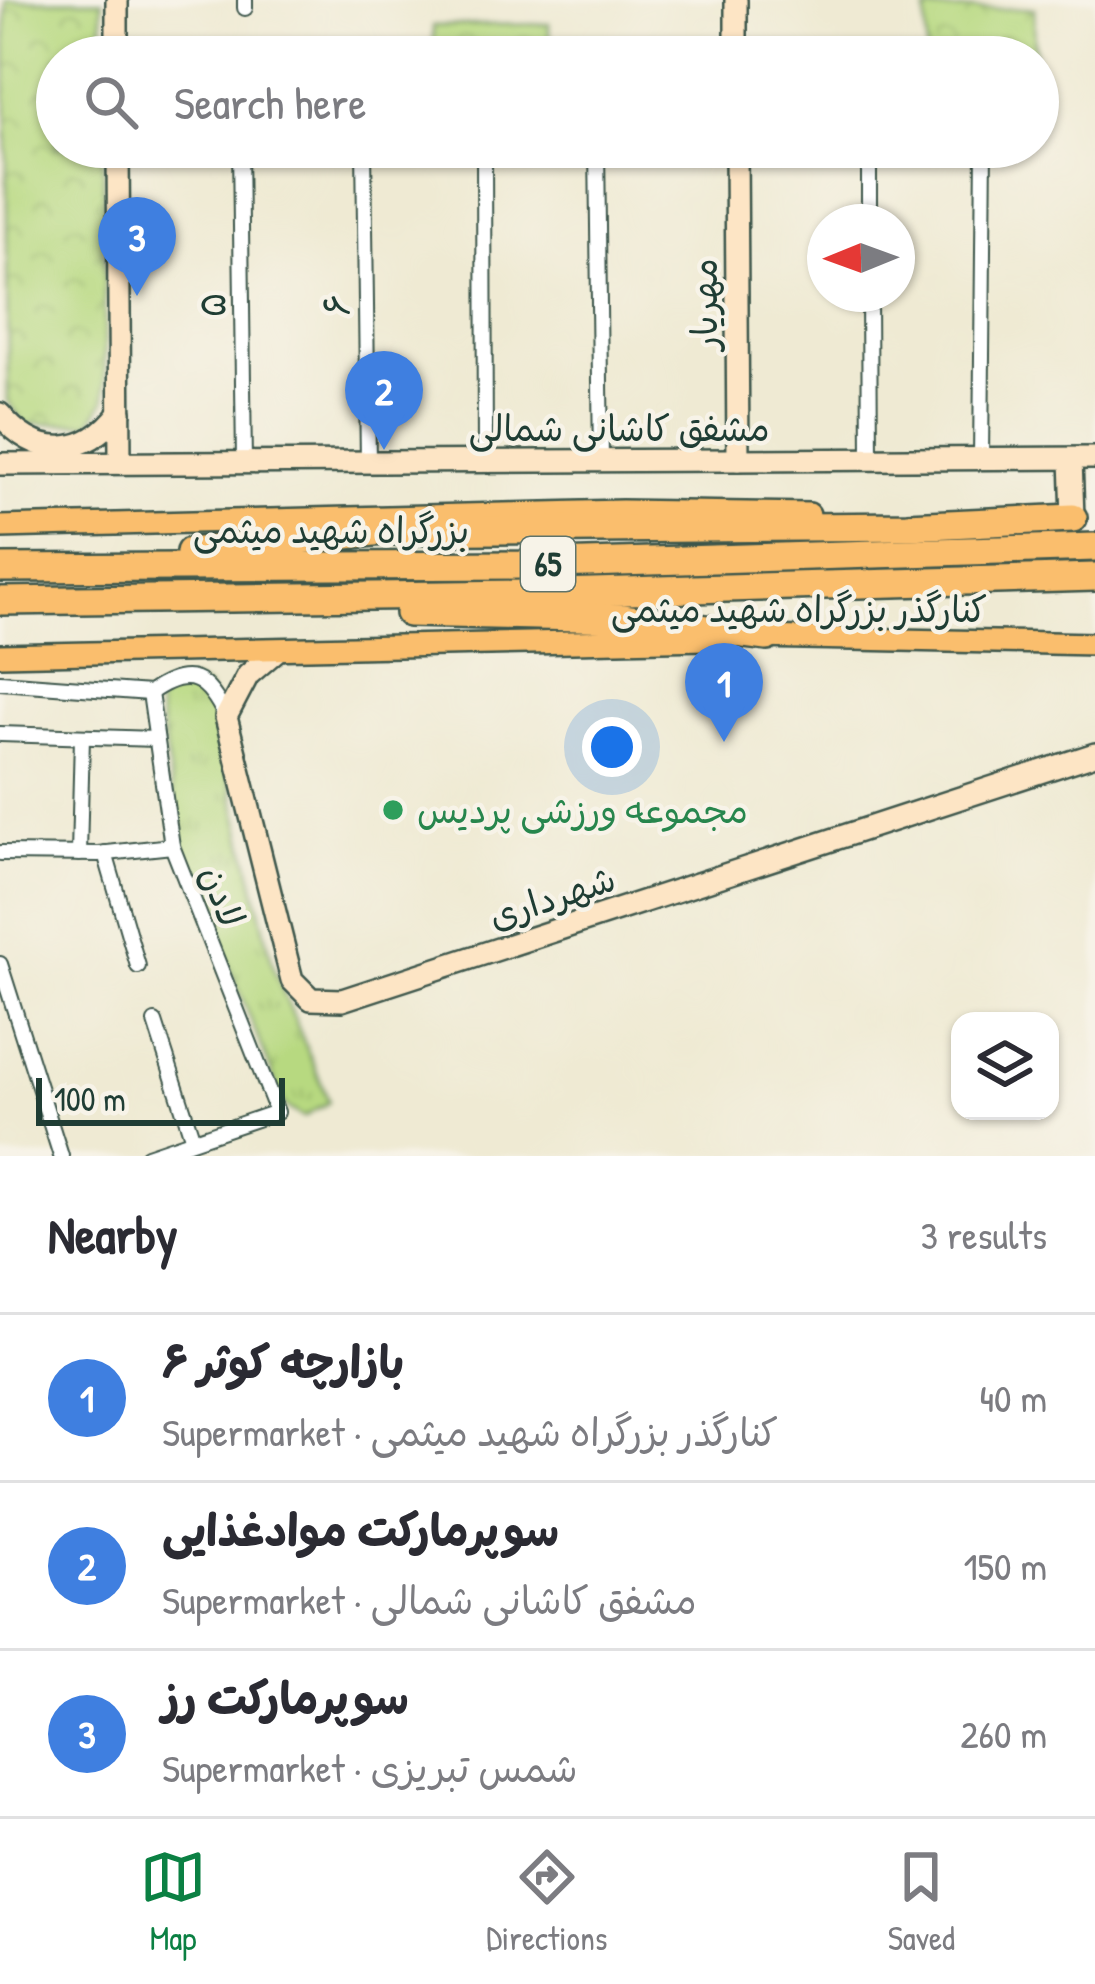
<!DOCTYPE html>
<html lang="en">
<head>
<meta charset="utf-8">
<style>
	:root { --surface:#fff; --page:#f2f2f3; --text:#2b2b33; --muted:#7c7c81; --line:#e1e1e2; --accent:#0b8043 }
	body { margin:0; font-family:"Patrick Hand","Playpen Sans Arabic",sans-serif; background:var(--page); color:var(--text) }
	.controls { position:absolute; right:36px; bottom:36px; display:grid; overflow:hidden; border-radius:24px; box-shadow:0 3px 9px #0004 }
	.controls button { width:108px; height:108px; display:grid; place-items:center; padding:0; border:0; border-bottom:3px solid var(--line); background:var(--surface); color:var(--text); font:60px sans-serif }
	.compass { position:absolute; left:807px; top:204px; width:108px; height:108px; border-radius:50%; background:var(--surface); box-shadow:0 3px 9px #0004; rotate:269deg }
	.scale { position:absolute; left:36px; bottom:30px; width:249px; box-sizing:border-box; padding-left:12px; border:6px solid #1f3d34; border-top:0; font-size:33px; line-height:42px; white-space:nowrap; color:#1f3d34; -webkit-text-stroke:9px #f7f3e8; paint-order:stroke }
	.you { position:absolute; left:612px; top:747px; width:42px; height:42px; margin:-30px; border:9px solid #fff; border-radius:50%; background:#1a73e8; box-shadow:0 0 0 18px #1a73e833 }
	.badge { display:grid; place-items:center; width:78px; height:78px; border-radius:50%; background:var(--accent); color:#fff; font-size:39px; font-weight:700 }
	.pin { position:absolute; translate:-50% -99px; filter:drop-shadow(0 3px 6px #0008) }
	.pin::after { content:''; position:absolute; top:63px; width:42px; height:36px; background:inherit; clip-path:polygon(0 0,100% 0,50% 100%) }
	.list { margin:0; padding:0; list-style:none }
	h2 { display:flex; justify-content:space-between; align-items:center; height:156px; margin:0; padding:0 48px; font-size:51px }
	h2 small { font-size:39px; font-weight:400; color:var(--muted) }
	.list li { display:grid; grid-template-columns:78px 1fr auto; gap:36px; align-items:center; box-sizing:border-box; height:168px; padding:0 48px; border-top:3px solid var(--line) }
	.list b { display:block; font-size:45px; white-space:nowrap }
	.list p { margin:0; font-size:39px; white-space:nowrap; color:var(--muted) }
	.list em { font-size:39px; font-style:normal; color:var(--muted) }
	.icon { flex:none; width:66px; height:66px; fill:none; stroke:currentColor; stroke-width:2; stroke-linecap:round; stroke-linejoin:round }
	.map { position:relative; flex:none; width:1095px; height:1156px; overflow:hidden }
	.search { position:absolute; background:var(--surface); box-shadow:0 3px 9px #0004; left:36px; right:36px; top:36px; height:132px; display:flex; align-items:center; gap:30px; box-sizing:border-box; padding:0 42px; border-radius:66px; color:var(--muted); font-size:45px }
	.sheet { height:660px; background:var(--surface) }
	nav { display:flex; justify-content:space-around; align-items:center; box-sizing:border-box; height:168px; border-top:3px solid var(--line); background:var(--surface); font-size:33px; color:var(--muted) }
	nav a { display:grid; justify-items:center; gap:6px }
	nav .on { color:var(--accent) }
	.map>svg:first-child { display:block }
	.grass { fill:url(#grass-tufts); stroke:#6b8b5a; stroke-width:3 }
	.park { fill:url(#park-crowns); stroke:#6b8b5a; stroke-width:3 }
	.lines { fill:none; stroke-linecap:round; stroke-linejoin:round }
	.street-casing { stroke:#3e574c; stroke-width:18 }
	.secondary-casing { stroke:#3e574c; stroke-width:26 }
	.primary-casing { stroke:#3e574c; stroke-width:26 }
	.highway-casing { stroke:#3e574c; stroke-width:32 }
	.street { stroke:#fff; stroke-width:14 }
	.secondary { stroke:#fde5c5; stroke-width:21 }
	.primary { stroke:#fabe6d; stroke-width:21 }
	.highway { stroke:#fabe6d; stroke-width:27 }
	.leisure-dot { fill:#2e9e5b; stroke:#f7f3e8; stroke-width:4.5 }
	.labels { text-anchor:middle; stroke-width:9; stroke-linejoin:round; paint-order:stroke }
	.shield { fill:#f7f3e8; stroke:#60746a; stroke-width:3 }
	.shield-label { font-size:33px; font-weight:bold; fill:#1f3d34 }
	.street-label { font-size:36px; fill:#1f3d34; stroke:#f7f3e8 }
	.leisure-label { font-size:36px; fill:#27864d; stroke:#f7f3e8; text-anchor:start }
</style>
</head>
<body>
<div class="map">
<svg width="1095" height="1156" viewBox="0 0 1095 1156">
	<defs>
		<pattern id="grass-tufts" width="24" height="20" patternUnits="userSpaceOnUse" patternTransform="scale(3)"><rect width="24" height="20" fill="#b7d980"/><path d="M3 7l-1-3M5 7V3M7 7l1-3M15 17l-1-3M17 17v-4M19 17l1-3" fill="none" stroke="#9dbb6f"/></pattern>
		<pattern id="park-crowns" width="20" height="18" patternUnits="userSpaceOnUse" patternTransform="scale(3)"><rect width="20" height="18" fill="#b7d980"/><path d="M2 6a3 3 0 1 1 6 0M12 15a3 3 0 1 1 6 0" fill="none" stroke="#9dbb6f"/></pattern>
	</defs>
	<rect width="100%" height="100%" fill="#f7f3e8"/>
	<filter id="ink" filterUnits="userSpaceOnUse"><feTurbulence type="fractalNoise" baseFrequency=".00833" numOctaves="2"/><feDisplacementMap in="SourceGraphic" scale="24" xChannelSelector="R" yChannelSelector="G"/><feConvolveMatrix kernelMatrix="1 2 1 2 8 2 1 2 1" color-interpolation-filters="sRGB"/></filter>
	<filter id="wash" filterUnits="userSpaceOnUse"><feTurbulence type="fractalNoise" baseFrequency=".004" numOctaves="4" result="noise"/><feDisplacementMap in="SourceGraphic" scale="48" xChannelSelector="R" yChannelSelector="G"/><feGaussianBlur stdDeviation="2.7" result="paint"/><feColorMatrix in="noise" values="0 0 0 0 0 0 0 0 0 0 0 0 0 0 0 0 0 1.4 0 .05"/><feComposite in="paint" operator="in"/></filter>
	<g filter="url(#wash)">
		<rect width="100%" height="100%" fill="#efead3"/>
		<polygon class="grass" points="192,681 208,688 274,970 329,1102 304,1117 285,1106 181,844 157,699 167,687"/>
		<g class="park">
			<polygon points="6,0 102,0 102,57 57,57 57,147 103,147 105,400 90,423 25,424 8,401"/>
			<polygon points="1034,8 1035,57 927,57 926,11"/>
			<polygon points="549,24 549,57 434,57 433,26"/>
		</g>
	</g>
	<g filter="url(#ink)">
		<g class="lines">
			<defs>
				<g id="street">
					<polyline points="245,0 245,8"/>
					<polyline points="240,147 244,463"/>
					<polyline points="364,147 368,462"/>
					<polyline points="484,147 485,461"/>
					<polyline points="597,147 601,461"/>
					<polyline points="869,147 869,222"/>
					<polyline points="869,294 870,460"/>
					<polyline points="981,460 984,147"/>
					<path d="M0,682L150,693C190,665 207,678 226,717"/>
					<polyline points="0,734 156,739"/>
					<polyline points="0,853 98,854 172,846"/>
					<polyline points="105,853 138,966"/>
					<polyline points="79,854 82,737"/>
					<polyline points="0,964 61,1156"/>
					<polyline points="155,1022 193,1140"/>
					<polyline points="147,1156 277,1112 172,846 150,693"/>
				</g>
				<g id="secondary">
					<polyline points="117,0 117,57"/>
					<polyline points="736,0 736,57"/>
					<polyline points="118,147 120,463"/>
					<polyline points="736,147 738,460"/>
					<path d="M0,414C37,460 86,457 120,412"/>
					<polyline points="1071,459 1073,518"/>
					<polyline points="0,464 1095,458"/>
					<polyline points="276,651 248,675 226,717 292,980 311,999 342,1000 1095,754"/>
				</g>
				<g id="primary">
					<polyline points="0,527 622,511 809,514"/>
					<polyline points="756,637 1095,644"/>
					<polyline points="0,655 707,639"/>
				</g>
				<g id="highway">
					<polyline points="190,552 383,531 907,526 1073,518"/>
					<polyline points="0,568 524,565 1095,547"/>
					<polyline points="0,601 526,594 1095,577"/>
					<polyline points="409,613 622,618 767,637"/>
				</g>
			</defs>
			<use href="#street" class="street-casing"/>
			<use href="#secondary" class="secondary-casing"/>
			<use href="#primary" class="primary-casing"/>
			<use href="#highway" class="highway-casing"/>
			<use href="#street" class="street"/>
			<use href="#secondary" class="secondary"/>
			<use href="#primary" class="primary"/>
			<use href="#highway" class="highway"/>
		</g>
	</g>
	<circle class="leisure-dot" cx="393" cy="810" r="12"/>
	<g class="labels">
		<rect class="shield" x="521" y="537" width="54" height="54" rx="9"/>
		<g class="shield-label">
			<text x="548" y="576">65</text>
		</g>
		<g class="street-label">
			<text transform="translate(704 304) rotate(-90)" y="13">مهریار</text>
			<text transform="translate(212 305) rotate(-91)" y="13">۵</text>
			<text transform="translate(336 305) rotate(-91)" y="13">۶</text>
			<text x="619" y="441">مشفق کاشانی شمالی</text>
			<text x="331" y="543">بزرگراه شهید میثمی</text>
			<text x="799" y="622">کنارگذر بزرگراه شهید میثمی</text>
			<text transform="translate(223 896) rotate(69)" y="13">لادن</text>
			<text transform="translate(552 897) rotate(-18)" y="13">شهرداری</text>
		</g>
		<g class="leisure-label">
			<text x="417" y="823">مجموعه ورزشی پردیس</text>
		</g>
	</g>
</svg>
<div class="controls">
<button><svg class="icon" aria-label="layers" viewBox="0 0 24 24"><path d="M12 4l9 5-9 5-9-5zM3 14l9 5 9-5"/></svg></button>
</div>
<svg class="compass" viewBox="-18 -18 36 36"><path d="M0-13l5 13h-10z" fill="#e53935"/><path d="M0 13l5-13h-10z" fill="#7c7c81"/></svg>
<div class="scale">100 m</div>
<div class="you"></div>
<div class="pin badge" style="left:724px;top:742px;background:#3f7fe0">1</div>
<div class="pin badge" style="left:384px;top:450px;background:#3f7fe0">2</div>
<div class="pin badge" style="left:137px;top:296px;background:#3f7fe0">3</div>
<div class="search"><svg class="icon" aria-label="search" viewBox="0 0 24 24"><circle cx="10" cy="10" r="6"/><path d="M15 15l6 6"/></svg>Search here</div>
</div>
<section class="sheet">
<h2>Nearby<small>3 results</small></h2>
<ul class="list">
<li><span class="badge" style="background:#3f7fe0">1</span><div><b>بازارچه کوثر ۶</b><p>Supermarket · کنارگذر بزرگراه شهید میثمی</p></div><em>40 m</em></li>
<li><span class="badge" style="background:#3f7fe0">2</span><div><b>سوپرمارکت موادغذایی</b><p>Supermarket · مشفق کاشانی شمالی</p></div><em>150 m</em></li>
<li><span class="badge" style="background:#3f7fe0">3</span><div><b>سوپرمارکت رز</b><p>Supermarket · شمس تبریزی</p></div><em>260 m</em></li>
</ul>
</section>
<nav>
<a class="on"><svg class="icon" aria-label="map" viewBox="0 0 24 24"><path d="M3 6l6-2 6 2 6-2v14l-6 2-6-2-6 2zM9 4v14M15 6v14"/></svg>Map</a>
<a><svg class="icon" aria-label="directions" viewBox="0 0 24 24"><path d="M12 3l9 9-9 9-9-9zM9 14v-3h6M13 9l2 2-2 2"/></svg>Directions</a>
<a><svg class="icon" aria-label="saved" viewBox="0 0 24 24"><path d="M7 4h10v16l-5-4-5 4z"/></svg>Saved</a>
</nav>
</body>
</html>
